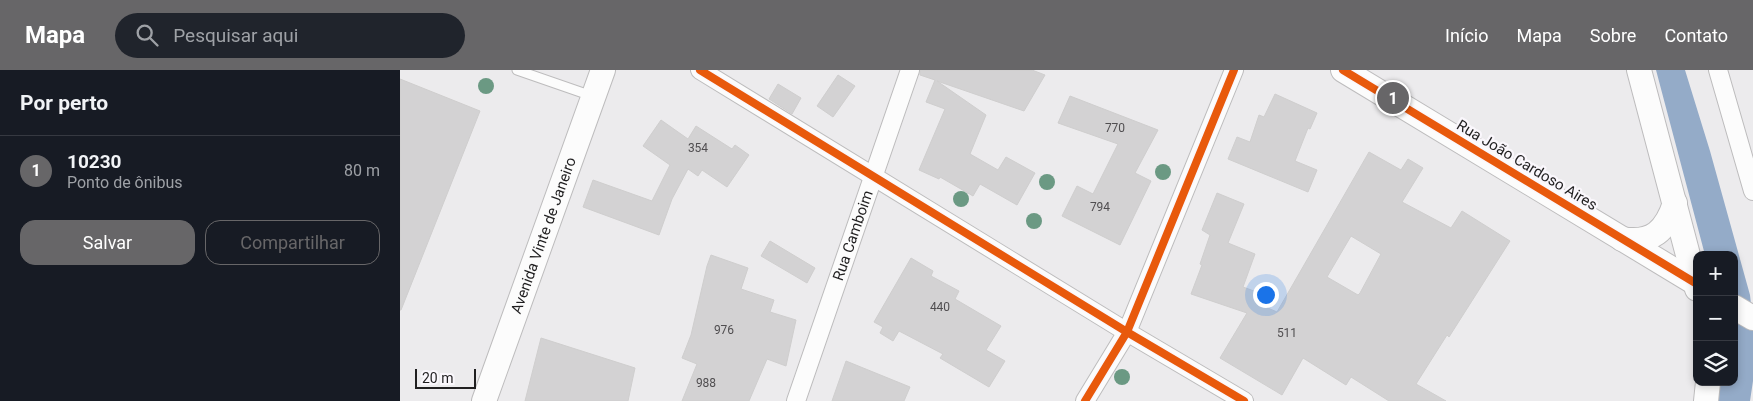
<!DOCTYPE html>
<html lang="pt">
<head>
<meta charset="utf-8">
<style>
	:root { --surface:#171b24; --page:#20242c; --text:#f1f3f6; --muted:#9ea1a6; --line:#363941; --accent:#676668 }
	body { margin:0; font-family:Roboto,sans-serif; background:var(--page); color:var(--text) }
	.controls { position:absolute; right:15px; bottom:15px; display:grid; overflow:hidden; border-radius:10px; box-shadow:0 2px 8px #0003 }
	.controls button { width:45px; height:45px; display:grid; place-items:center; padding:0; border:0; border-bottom:1px solid var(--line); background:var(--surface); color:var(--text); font:25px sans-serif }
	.scale { position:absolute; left:15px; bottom:12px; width:61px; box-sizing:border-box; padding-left:5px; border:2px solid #201f20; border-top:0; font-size:14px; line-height:18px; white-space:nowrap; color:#201f20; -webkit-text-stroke:4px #faf7fc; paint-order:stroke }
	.you { position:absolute; left:865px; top:224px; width:18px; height:18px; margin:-12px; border:4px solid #fff; border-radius:50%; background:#1a73e8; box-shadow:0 0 0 8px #1a73e833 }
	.badge { display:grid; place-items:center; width:32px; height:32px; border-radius:50%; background:var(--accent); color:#fff; font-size:16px; font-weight:700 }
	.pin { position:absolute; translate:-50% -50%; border:2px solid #fff; box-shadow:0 1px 5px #0006 }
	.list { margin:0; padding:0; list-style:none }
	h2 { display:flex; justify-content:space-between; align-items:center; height:65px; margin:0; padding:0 20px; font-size:21px }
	h2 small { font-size:16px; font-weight:400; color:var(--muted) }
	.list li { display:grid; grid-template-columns:32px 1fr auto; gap:15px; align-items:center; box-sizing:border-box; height:70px; padding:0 20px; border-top:1px solid var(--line) }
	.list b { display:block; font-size:19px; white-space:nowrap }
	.list p { margin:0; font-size:16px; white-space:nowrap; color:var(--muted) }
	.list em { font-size:16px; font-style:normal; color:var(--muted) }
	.actions { display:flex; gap:10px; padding:15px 20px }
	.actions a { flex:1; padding:11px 0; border:1px solid var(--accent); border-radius:15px; text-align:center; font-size:18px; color:var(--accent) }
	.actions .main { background:var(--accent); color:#fff }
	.icon { flex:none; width:28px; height:28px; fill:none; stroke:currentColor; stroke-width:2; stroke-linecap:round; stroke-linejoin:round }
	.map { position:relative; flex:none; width:1353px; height:331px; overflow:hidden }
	header { display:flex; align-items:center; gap:30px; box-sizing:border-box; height:70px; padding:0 25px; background:var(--accent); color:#fff }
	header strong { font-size:24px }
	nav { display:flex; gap:28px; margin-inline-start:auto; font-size:18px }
	.search { width:350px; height:45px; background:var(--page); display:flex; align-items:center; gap:12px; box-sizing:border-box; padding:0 18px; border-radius:28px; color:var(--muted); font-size:19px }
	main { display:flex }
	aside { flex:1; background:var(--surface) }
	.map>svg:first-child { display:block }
	.water { fill:#94abc8 }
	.building { fill:#d3d2d3; stroke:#cfcece; fill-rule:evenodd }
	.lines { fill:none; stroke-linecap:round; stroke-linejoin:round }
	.lane-casing { stroke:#bdbcbd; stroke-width:11 }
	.street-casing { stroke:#bdbcbd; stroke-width:20 }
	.secondary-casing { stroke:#bdbcbd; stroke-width:26 }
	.lane { stroke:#fcfcfc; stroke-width:9 }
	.street { stroke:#fcfcfc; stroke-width:18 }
	.secondary { stroke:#fcfcfc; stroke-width:24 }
	.cycleway-casing { stroke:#faf7fc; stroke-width:11 }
	.cycleway { stroke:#e8590c; stroke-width:8 }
	.tree { fill:#6b9983 }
	.labels { text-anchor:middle; stroke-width:4.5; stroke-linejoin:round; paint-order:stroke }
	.number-label { font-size:12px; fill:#504e50 }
	.street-label { font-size:15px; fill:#201f20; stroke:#faf7fc }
</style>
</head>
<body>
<header>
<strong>Mapa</strong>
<div class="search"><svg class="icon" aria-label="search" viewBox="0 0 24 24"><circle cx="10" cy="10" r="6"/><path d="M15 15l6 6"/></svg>Pesquisar aqui</div>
<nav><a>Início</a><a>Mapa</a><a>Sobre</a><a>Contato</a></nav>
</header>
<main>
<aside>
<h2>Por perto<small></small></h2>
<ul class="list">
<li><span class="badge">1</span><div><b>10230</b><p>Ponto de ônibus</p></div><em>80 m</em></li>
</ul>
<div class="actions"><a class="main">Salvar</a><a>Compartilhar</a></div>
</aside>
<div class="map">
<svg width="1353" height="331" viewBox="0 0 1353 331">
	<rect width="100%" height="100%" fill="#ecebed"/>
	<polygon class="water" points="1256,0 1285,0 1310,81 1350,225 1353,252 1353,311 1350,331 1316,331 1317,312 1334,312 1334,185 1305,185"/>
	<g class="building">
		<polygon points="520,0 632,0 645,5 624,41 537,11 586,45 570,84 598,100 606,87 635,103 617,135 580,114 573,126 540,107 539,109 519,100 545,39 526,32 535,10 520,5"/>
		<polygon points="438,5 455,16 433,47 417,36"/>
		<polygon points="0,9 80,41 1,240 0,240"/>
		<polygon points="378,14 401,28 392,44 369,29"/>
		<polygon points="875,24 917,43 910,59 908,58 895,91 917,100 908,122 828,89 837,67 850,72 859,45 864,47"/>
		<polygon points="670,26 758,60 735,103 751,111 720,175 662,146 677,116 693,124 718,74 658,53"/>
		<polygon points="261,50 288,69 296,56 332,79 335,75 349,85 327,117 302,100 298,106 288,99 272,129 259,165 183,137 193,110 252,131 270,95 243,76"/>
		<path d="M969,82L1001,100L1008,89L1023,98L1002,132L1051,158L1062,141L1110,171L1049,267L1047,265L1016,314L1046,331H989L951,307L946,315L903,288L882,325L820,288L847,243L791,224L802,195L800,194L810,165L802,160L817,123L844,134L828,173L855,184L843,217L865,225L861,235L877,242ZM951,166L981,184L960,223L958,225L927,207Z"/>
		<polygon points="370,171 415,198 407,213 361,186"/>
		<polygon points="311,185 348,198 341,219 374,230 370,242 396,250 386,296 367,289 349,331 282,331 297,294 282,288 291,265 307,196"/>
		<polygon points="511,188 533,201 531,206 559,221 555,229 601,256 586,280 605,291 589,317 540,288 543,284 499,261 493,271 480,263 483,257 474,252"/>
		<polygon points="141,268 235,298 228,331 125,331"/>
		<polygon points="446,291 510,317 504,331 432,331"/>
	</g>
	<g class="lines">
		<defs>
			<polyline id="lane" points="117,0 192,26"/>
			<g id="street">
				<polyline points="300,0 727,262 844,331"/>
				<polyline points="1318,0 1353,121"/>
				<path id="s1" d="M396,331L510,0"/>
				<polyline points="685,331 727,262 834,0"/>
			</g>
			<g id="secondary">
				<polyline points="943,0 1297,214"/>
				<polyline points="1239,0 1297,219"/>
				<path d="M1222,169C1252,174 1266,161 1275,133"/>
				<polyline points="1334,237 1353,248"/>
				<path id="s2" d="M84,331L203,0"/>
				<polyline points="1306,331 1308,312"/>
			</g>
		</defs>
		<use href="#lane" class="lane-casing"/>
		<use href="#street" class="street-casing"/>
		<use href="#secondary" class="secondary-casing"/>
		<use href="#lane" class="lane"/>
		<use href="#street" class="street"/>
		<use href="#secondary" class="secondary"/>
		<defs>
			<g id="cycleway">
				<polyline points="300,0 727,262 844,331"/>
				<polyline points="943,0 1297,214"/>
				<polyline points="685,331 727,262 834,0"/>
			</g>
		</defs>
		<use href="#cycleway" class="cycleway-casing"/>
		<use href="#cycleway" class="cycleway"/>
	</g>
	<g class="tree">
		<circle cx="86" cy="16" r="8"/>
		<circle cx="763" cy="102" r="8"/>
		<circle cx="647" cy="112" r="8"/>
		<circle cx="561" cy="129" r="8"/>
		<circle cx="634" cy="151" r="8"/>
		<circle cx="722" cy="307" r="8"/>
	</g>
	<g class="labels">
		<g class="number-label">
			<text x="715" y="62">770</text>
			<text x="298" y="82">354</text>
			<text x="700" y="141">794</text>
			<text x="540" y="241">440</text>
			<text x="324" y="264">976</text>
			<text x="887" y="267">511</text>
			<text x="306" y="317">988</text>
		</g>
		<g class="street-label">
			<text transform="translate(1127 95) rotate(31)" y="5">Rua João Cardoso Aires</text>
			<text dy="5" stroke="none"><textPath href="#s1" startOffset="175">Rua Camboim</textPath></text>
			<text dy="5" stroke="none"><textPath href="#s2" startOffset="176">Avenida Vinte de Janeiro</textPath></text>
		</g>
	</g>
</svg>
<div class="controls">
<button>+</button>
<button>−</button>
<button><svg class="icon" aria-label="layers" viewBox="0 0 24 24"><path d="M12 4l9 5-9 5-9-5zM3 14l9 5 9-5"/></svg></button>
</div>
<div class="scale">20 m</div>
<div class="you"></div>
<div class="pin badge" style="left:993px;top:28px">1</div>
</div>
</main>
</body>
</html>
